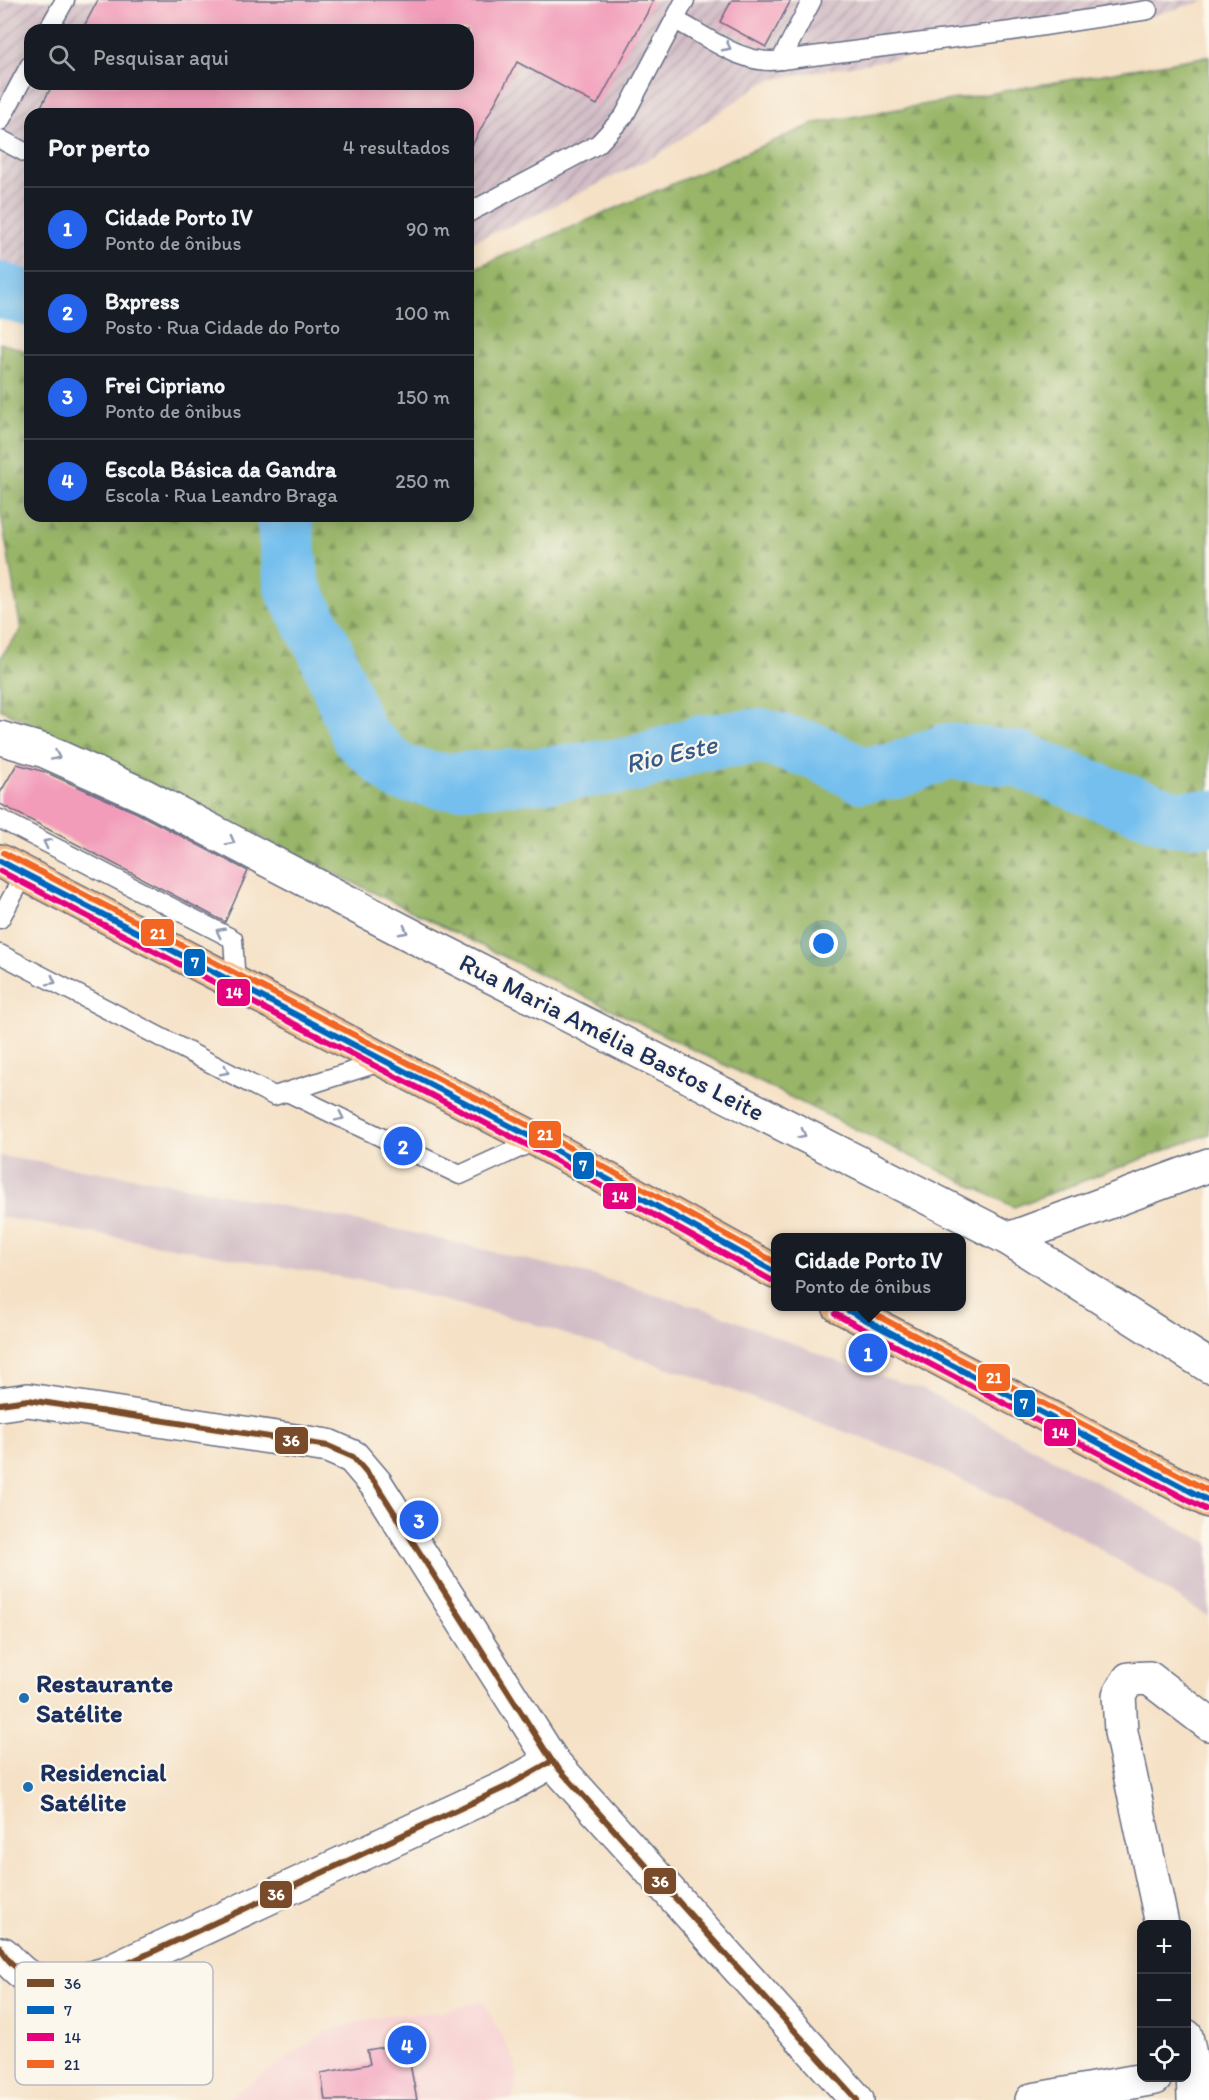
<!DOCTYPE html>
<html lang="pt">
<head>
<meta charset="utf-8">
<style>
	:root { --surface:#171b24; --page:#20242c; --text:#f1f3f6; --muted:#9ea1a6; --line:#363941; --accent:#2563eb }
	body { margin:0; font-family:Itim,sans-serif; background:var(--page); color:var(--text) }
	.controls { position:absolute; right:18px; bottom:18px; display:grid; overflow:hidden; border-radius:12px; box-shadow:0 3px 15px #0003 }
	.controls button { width:54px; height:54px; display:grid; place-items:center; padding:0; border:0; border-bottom:2px solid var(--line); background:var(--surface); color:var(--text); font:30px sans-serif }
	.you { position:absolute; left:824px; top:944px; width:21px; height:21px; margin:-15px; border:4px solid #fff; border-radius:50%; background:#1a73e8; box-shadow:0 0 0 9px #1a73e833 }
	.badge { display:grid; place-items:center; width:39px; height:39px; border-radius:50%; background:var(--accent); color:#fff; font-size:20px; font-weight:700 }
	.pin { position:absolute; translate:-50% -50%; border:3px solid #fff; box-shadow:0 2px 6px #0006 }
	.popup { position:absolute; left:771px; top:1233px; width:195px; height:78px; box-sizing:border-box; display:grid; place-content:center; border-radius:12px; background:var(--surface); filter:drop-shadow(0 2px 4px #0005); font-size:20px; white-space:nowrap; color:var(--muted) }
	.popup b { font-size:22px; color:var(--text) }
	.popup::after { content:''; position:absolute; left:50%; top:100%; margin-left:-12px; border:12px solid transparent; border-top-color:var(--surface) }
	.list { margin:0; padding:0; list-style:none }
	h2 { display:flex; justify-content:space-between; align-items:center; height:78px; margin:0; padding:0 24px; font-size:26px }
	h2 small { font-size:20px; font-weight:400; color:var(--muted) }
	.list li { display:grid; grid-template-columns:39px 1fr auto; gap:18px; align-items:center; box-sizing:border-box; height:84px; padding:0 24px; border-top:2px solid var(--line) }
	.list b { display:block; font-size:22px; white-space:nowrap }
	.list p { margin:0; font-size:20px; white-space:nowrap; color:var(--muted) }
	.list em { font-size:20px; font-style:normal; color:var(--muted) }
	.icon { flex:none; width:33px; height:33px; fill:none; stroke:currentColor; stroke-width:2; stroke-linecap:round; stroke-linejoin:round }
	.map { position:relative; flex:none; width:1209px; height:2100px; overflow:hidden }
	.search { position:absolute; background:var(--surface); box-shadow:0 3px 15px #0003; left:24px; top:24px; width:450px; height:66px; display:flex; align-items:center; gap:15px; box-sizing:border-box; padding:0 21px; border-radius:18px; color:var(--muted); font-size:22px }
	.panel { position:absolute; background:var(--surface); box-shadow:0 3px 15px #0003; left:24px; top:108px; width:450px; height:414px; border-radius:18px }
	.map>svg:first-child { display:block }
	.built { fill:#f7cfd1 }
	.industrial { fill:url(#industrial-furrows); fill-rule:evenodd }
	.railway { fill:#d2bdc6 }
	.forest { fill:url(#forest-firs); stroke:#5a7263; stroke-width:1.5 }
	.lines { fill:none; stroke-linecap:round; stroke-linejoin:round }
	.river { stroke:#74bfee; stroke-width:56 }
	.building { fill:#f29cba }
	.lane-casing { stroke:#676d82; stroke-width:21 }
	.street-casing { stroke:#676d82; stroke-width:36 }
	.primary-casing { stroke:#676d82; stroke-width:36 }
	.lane { stroke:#fff; stroke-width:18 }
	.street { stroke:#fff; stroke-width:33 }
	.primary { stroke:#f6be87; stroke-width:33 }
	.bus-1-casing { stroke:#fbf7ec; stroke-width:10 }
	.bus-2-casing { stroke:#fbf7ec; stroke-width:10 }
	.bus-3-casing { stroke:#fbf7ec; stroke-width:10 }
	.bus-4-casing { stroke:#fbf7ec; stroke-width:10 }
	.bus-1 { stroke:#7a4b2a; stroke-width:6 }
	.bus-2 { stroke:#0065bd; stroke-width:6 }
	.bus-3 { stroke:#e5007d; stroke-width:6 }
	.bus-4 { stroke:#f26522; stroke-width:6 }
	.oneway { stroke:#8d97ae }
	.poi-dot { fill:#1f6fb2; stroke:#fbf7ec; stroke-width:2 }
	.labels { text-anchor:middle; stroke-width:4.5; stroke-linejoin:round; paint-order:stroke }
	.street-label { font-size:26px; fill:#1b2f5e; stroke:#fbf7ec }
	.poi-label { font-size:26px; font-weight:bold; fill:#1b2f5e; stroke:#fbf7ec; text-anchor:start }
	.water-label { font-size:27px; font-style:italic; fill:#365a89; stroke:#fbf7ec }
	.key { fill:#fbf7ec; stroke:#b8bbc1; stroke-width:1.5 }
	.key-label { font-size:16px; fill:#1b2f5e }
	.line-badge { stroke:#fbf7ec; stroke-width:2 }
	.badge-label { font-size:16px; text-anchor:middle; font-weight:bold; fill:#fff }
</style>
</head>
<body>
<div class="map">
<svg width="1209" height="2100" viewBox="0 0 1209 2100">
	<defs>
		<pattern id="industrial-furrows" width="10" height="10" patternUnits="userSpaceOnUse" patternTransform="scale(1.5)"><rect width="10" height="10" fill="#d2bdc6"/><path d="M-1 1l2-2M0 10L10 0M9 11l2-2" fill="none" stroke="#aa9aa4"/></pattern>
		<pattern id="forest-firs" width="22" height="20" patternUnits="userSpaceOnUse" patternTransform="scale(1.5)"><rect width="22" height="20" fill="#98b568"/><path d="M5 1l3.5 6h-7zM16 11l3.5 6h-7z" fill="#7b9459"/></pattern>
	</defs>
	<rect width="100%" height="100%" fill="#fbf7ec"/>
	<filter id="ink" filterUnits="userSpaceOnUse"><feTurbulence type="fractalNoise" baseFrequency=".0167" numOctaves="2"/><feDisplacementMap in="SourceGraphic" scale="12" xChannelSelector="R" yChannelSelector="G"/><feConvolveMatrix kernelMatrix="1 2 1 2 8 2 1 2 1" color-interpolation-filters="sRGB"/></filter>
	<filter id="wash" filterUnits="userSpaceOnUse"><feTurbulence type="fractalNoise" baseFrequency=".008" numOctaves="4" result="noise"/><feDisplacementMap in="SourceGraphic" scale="24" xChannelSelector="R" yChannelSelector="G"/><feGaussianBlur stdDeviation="1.35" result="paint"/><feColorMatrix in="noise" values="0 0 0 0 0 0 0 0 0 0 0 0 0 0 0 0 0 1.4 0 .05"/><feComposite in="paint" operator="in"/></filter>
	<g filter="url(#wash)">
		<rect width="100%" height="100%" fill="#f5e1c6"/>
		<polygon class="built" points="483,2001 514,2059 518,2077 512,2100 224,2100 326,2032 386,2015 440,2012"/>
		<path class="industrial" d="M0,0H1207L1148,17L773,79L756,87L659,154L531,217L468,243V114H30V275L0,267ZM30,30H468V84H30Z"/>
		<polygon class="railway" points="0,1156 164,1182 405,1231 592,1275 711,1311 844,1364 924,1390 1209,1543 1209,1617 1071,1531 913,1457 693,1376 528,1322 375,1283 0,1217"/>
		<polygon class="forest" points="1209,56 1209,1134 1014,1207 0,709 0,658 21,630 0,509 0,343 30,352 30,516 468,516 468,271 816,123"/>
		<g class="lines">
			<g class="river">
				<polyline points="0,290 30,299"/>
				<polyline points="284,516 292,587 324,647 359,736 400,773 442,781 533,776 632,765 701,743 760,736 815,751 861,775 895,771 948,751 1018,759 1102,793 1173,818 1209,818"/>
			</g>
		</g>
		<g id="blocks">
			<g class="building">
				<polygon points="98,0 654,0 597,105 517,62 468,153 468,114 37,114 53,84 468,84 468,30 82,30"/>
				<polygon points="732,0 791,0 766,47 720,22"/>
				<polygon points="17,764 45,772 137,813 248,871 225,922 0,804 0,793"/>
				<polygon points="406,2043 417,2100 325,2100 321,2073 370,2064 367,2050"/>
			</g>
		</g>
	</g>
	<g filter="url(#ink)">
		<use href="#blocks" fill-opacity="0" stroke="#676d82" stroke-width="1.5"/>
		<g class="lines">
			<defs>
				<g id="lane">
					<path d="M675,20C707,36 744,67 781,60L812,0"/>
					<polyline points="48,30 65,0"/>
					<polyline points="781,60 1011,31 1148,10"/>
					<polyline points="0,121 30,65"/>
					<polyline points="0,139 30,155"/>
					<polyline points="468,213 598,144 624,116 685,0"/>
					<polyline points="0,819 233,939 236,983"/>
					<polyline points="0,919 25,873"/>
					<polyline points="0,954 274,1096 384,1061"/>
					<polyline points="287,1092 460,1175 537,1140"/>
				</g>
				<g id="street">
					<polyline points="0,738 45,751 145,796 428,944 1009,1239 1209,1366"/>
					<polyline points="1009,1239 1209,1165"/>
					<polyline points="0,1404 28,1400 328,1446 353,1457 376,1484 552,1761 857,2100"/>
					<polyline points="1162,1924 1121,1732 1119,1695 1129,1679 1149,1678 1209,1724"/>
					<path d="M3,1954C10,1961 18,1971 27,1976C50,1989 81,1981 105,1974L508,1786L552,1761"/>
					<polyline points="1186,2036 1193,2069 1194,2100"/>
					<polyline points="1032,2100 1155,2078"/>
				</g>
				<g id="primary">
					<polyline points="0,861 537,1140 775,1272"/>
					<polyline points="839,1306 1209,1501"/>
				</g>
			</defs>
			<use href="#lane" class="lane-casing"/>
			<use href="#street" class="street-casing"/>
			<use href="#primary" class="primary-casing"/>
			<use href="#lane" class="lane"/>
			<use href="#street" class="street"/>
			<use href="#primary" class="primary"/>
			<defs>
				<g id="bus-1">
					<polyline points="0,1404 28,1400 328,1446 353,1457 376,1484 552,1761 857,2100"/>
					<path d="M0,1947C20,1988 68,1984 105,1974L508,1786L552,1761"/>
				</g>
				<g id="bus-2">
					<polyline points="0,861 537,1140 775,1272"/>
					<polyline points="840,1306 1209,1501"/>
				</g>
				<g id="bus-3">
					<polyline points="0,871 533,1148 771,1280"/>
					<polyline points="835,1314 1205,1509"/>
				</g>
				<g id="bus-4">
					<polyline points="4,853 541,1132 775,1262"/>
					<polyline points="859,1306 1209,1491"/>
				</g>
			</defs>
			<use href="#bus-1" class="bus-1-casing"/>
			<use href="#bus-2" class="bus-2-casing"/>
			<use href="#bus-3" class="bus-3-casing"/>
			<use href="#bus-4" class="bus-4-casing"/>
			<use href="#bus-1" class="bus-1"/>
			<use href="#bus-2" class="bus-2"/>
			<use href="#bus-3" class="bus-3"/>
			<use href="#bus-4" class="bus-4"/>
		</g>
		<defs><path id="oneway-chevron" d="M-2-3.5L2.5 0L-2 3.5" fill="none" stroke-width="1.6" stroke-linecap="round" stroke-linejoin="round" transform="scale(1.5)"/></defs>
		<g class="oneway">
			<use href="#oneway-chevron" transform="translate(727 47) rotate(28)"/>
			<use href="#oneway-chevron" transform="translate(56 756) rotate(24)"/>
			<use href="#oneway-chevron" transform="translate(231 841) rotate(28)"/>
			<use href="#oneway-chevron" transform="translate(47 843) rotate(-153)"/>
			<use href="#oneway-chevron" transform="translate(404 931) rotate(28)"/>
			<use href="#oneway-chevron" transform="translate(220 932) rotate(-153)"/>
			<use href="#oneway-chevron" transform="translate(52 981) rotate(27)"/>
			<use href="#oneway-chevron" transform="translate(225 1071) rotate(27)"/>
			<use href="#oneway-chevron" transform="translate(340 1117) rotate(26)"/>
			<use href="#oneway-chevron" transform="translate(802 1134) rotate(27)"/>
		</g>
	</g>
	<g class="poi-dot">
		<circle cx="24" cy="1698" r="6"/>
		<circle cx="28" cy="1787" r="6"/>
	</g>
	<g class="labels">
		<g class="street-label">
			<text transform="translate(612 1037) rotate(27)" y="9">Rua Maria Amélia Bastos Leite</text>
		</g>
		<g class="poi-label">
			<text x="36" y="1692">Restaurante<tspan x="36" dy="30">Satélite</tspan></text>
			<text x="40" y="1781">Residencial<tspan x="40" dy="30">Satélite</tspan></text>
		</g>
		<g class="water-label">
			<text transform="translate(671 754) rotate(-13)" y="9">Rio Este</text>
		</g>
	</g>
	<rect x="15" y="1962" width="198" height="123" rx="9" class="key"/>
	<rect x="27" y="1979" width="27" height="8" fill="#7a4b2a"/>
	<rect x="27" y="2006" width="27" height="8" fill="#0065bd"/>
	<rect x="27" y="2033" width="27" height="8" fill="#e5007d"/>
	<rect x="27" y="2060" width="27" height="8" fill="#f26522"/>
	<g class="key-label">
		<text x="64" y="1989">36</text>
		<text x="64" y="2016">7</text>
		<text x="64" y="2043">14</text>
		<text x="64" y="2070">21</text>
	</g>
	<g class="line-badge">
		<rect x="140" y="918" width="35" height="29" rx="6" fill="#f26522"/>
		<rect x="183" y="948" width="23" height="29" rx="6" fill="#0065bd"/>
		<rect x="216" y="978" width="35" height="29" rx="6" fill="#e5007d"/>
		<rect x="528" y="1120" width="34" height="29" rx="6" fill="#f26522"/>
		<rect x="572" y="1151" width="23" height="29" rx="6" fill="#0065bd"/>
		<rect x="602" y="1182" width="35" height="28" rx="6" fill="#e5007d"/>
		<rect x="977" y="1363" width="34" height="29" rx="6" fill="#f26522"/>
		<rect x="1013" y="1389" width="23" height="29" rx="6" fill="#0065bd"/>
		<rect x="1043" y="1418" width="34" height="29" rx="6" fill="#e5007d"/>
		<rect x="274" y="1426" width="35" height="29" rx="6" fill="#7a4b2a"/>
		<rect x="643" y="1867" width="34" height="28" rx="6" fill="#7a4b2a"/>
		<rect x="259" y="1880" width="34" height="29" rx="6" fill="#7a4b2a"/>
	</g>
	<g class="badge-label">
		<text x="158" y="939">21</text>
		<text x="195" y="968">7</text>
		<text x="234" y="998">14</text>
		<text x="545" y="1140">21</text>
		<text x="583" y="1171">7</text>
		<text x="620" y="1202">14</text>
		<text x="994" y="1383">21</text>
		<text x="1024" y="1409">7</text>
		<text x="1060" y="1438">14</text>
		<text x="291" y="1446">36</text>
		<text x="660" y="1887">36</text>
		<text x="276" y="1900">36</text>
	</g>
</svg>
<div class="controls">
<button>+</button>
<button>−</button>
<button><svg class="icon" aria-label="locate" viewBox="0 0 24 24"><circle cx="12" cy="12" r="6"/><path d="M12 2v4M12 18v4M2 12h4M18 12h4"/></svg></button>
</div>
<div class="you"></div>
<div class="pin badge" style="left:868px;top:1353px">1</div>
<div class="popup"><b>Cidade Porto IV</b>Ponto de ônibus</div>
<div class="pin badge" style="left:403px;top:1146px">2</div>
<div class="pin badge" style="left:419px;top:1520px">3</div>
<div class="pin badge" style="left:407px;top:2045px">4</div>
<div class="search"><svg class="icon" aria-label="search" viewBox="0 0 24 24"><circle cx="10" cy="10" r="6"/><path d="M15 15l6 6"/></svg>Pesquisar aqui</div>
<section class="panel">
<h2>Por perto<small>4 resultados</small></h2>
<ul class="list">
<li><span class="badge">1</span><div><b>Cidade Porto IV</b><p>Ponto de ônibus</p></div><em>90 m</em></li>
<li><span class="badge">2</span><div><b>Bxpress</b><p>Posto · Rua Cidade do Porto</p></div><em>100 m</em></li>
<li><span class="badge">3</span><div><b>Frei Cipriano</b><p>Ponto de ônibus</p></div><em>150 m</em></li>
<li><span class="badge">4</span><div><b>Escola Básica da Gandra</b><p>Escola · Rua Leandro Braga</p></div><em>250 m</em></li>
</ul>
</section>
</div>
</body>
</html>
